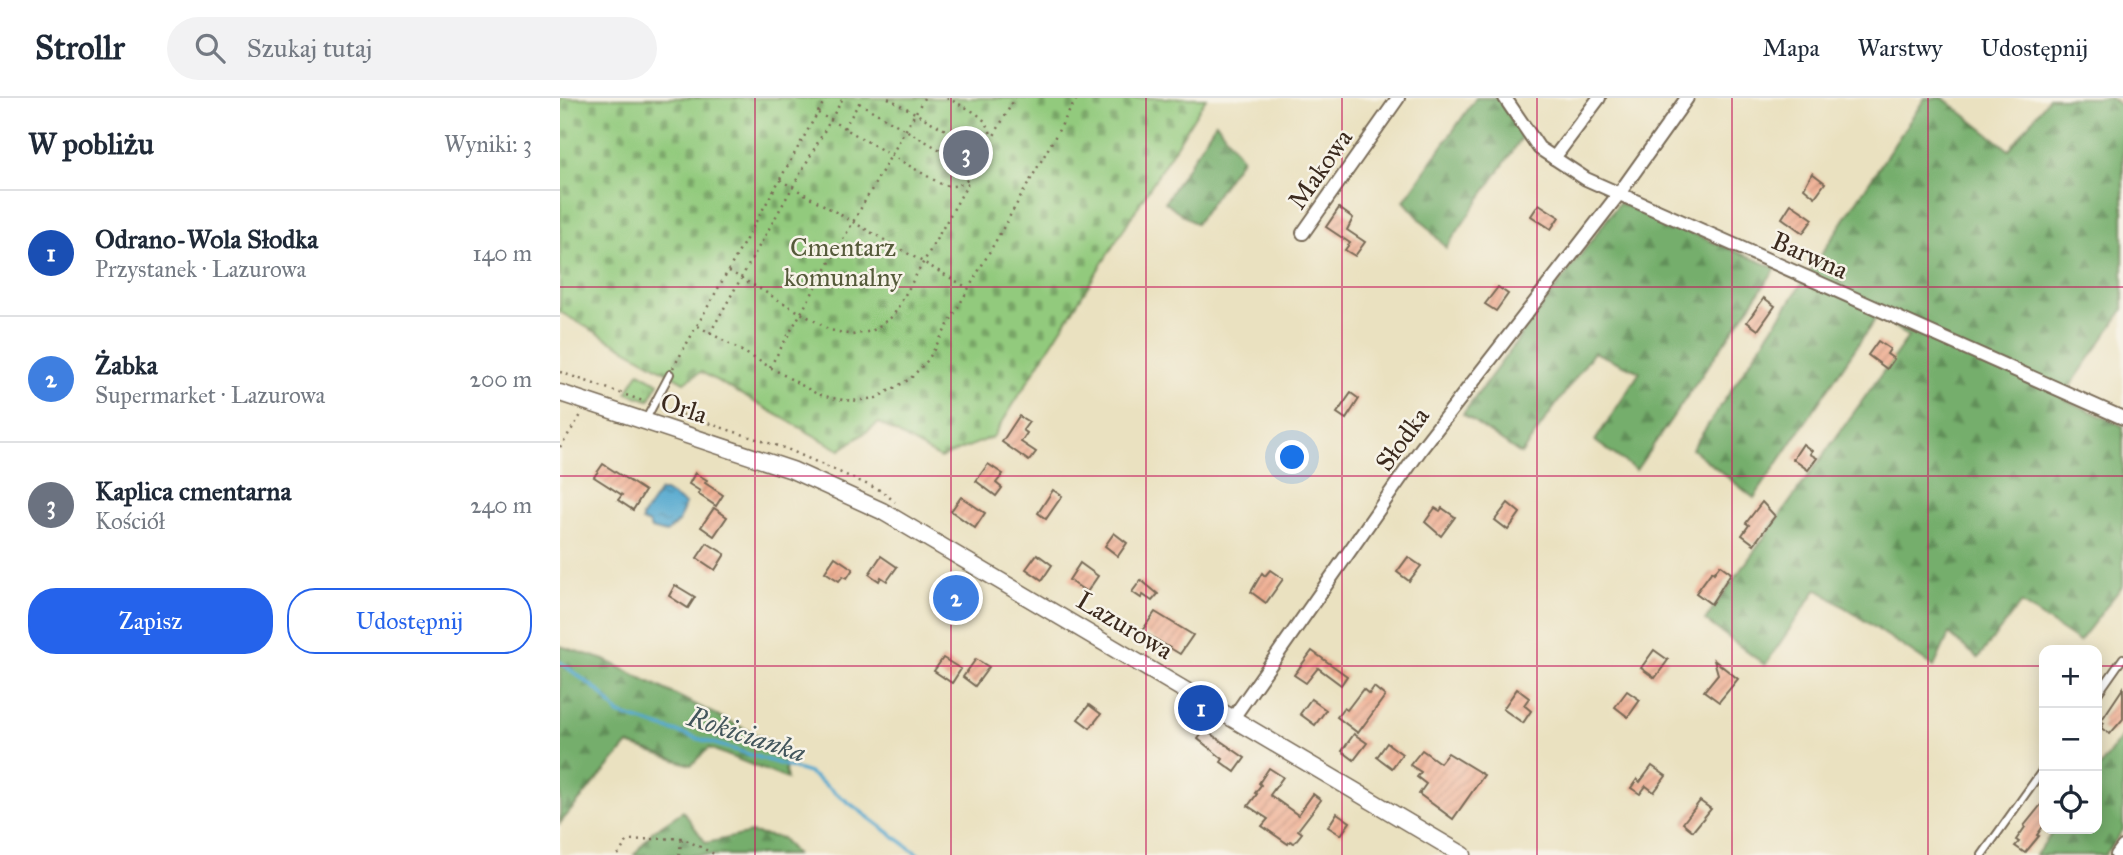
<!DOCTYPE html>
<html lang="pl">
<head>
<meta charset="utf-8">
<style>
	:root { --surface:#fff; --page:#f2f2f3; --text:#1f2937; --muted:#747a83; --line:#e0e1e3; --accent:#2563eb }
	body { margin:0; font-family:"IM FELL Great Primer",serif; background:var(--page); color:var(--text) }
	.controls { position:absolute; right:21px; bottom:21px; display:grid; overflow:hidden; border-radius:14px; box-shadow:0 4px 18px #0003 }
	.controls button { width:63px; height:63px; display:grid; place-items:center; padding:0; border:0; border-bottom:2px solid var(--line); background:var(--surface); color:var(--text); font:35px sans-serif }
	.you { position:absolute; left:733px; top:360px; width:24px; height:24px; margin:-18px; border:5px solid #fff; border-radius:50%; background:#1a73e8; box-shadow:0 0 0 10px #1a73e833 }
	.badge { display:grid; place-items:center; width:46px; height:46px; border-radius:50%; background:var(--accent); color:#fff; font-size:23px; font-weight:700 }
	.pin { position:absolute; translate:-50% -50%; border:4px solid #fff; box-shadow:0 2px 7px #0006 }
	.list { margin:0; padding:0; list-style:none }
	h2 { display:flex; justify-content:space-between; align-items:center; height:91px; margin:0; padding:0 28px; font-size:30px }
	h2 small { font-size:23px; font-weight:400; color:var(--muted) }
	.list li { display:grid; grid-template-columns:46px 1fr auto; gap:21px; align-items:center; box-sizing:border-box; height:126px; padding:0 28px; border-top:2px solid var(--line) }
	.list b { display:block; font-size:26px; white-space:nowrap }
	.list p { margin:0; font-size:23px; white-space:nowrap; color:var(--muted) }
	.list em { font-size:23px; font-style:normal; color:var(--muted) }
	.actions { display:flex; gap:14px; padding:21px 28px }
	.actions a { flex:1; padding:16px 0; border:2px solid var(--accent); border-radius:28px; text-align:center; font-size:24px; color:var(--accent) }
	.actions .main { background:var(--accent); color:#fff }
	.icon { flex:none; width:38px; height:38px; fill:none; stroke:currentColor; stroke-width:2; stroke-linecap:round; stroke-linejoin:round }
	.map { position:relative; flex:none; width:1563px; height:757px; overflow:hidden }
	header { display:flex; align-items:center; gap:42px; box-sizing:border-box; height:98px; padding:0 35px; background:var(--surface); border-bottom:2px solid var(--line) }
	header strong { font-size:33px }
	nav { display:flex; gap:38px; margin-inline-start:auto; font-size:24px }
	.search { width:490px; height:63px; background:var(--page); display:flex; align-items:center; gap:18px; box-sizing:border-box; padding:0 24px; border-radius:38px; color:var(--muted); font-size:26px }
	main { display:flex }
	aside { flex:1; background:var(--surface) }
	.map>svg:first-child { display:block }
	.grass { fill:url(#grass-tufts); stroke:#667a4e; stroke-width:2 }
	.forest { fill:url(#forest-firs); stroke:#586c45; stroke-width:2 }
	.cemetery { fill:url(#cemetery-stones); stroke:#667a4e; stroke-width:2 }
	.water { fill:url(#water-ripples); stroke:#476976; stroke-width:2 }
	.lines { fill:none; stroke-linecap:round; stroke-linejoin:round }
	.stream { stroke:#53a8cf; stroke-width:3.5 }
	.building { fill:url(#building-hatch) }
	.service-casing { stroke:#786a57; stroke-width:10 }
	.minor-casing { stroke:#786a57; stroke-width:16 }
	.tertiary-casing { stroke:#786a57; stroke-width:19 }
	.path { stroke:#786a57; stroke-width:2.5; stroke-dasharray:2 5; stroke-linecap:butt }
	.service { stroke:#fff; stroke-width:6 }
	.minor { stroke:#fff; stroke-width:12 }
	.tertiary { stroke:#fff; stroke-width:16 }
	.grid { fill:none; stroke:#c2185b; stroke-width:2; stroke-opacity:0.55 }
	.labels { text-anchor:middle; stroke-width:5; stroke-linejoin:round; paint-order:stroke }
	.street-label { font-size:26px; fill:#3b2a1e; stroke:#f7f3e8 }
	.park-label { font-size:26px; fill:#555a3a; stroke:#f7f3e8 }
	.water-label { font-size:28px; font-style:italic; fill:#43565c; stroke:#f7f3e8 }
</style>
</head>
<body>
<header>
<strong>Strollr</strong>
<div class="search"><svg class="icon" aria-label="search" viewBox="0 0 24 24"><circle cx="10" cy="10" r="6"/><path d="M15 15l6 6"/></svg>Szukaj tutaj</div>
<nav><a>Mapa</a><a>Warstwy</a><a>Udostępnij</a></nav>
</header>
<main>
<aside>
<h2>W pobliżu<small>Wyniki: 3</small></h2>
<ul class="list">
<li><span class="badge" style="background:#1a4fb4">1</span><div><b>Odrano-Wola Słodka</b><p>Przystanek · Lazurowa</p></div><em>140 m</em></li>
<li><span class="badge" style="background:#3f7fe0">2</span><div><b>Żabka</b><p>Supermarket · Lazurowa</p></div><em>200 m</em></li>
<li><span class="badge" style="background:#6b7280">3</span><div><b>Kaplica cmentarna</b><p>Kościół</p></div><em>240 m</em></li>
</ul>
<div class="actions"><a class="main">Zapisz</a><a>Udostępnij</a></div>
</aside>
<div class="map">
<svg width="1563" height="757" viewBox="0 0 1563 757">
	<defs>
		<pattern id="grass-tufts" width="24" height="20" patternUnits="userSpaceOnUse" patternTransform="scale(1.75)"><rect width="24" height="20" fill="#92ca7d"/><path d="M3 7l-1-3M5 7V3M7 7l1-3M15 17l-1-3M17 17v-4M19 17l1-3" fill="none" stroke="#78a466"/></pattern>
		<pattern id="forest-firs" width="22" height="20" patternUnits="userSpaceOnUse" patternTransform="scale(1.75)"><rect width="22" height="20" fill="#75ae6c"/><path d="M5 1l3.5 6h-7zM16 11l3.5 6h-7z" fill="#618e58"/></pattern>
		<pattern id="cemetery-stones" width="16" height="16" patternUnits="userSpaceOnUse" patternTransform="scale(1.75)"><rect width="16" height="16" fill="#92ca7d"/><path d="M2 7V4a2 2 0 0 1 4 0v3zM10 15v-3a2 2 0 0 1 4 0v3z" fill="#78a466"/></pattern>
		<pattern id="water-ripples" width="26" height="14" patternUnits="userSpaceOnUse" patternTransform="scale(1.75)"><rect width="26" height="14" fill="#53a8cf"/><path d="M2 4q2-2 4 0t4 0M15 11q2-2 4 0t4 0" fill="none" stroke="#4689a7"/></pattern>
		<pattern id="building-hatch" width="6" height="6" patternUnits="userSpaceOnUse" patternTransform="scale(1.75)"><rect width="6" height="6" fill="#f0ae92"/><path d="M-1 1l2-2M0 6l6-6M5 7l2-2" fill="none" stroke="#c48e77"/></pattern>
	</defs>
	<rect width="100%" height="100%" fill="#f7f3e8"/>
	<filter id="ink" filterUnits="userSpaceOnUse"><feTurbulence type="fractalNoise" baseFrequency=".0143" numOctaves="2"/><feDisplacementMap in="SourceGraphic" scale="14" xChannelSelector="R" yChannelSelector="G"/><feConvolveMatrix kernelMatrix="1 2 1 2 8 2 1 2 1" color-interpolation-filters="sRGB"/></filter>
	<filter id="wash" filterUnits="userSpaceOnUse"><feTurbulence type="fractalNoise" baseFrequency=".00686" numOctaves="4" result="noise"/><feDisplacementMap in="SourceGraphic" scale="28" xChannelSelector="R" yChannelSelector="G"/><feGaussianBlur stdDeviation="1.57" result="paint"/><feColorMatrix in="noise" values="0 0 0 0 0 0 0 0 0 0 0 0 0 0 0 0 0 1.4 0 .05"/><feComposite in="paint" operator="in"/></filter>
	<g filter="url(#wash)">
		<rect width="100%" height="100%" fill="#eae1c0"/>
		<polygon class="grass" points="79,274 99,285 89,302 67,295"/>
		<g class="forest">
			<polygon points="916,0 937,0 963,38 886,150 844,103"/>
			<polygon points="1365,0 1383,0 1449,52 1489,0 1550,0 1563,9 1563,212 1502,300 1563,328 1563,487 1519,544 1461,505 1418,560 1389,536 1374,569 1257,491 1205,567 1145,522 1348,239 1318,217 1194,400 1132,351"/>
			<polygon points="656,24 682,60 636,126 605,104"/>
			<polygon points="1059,105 1216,170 1076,372 1035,343 1080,274 1034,254 961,356 903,316"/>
			<polygon points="0,548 45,562 221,649 227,681 149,650 131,667 68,646 0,725"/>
			<polygon points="1563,637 1563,732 1545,757 1476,757 1495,731 1537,731 1537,673"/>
			<polygon points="123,713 146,745 191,735 222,740 236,757 74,757 93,733"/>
		</g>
		<polygon class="cemetery" points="0,0 646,0 433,339 380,360 319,325 280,352 141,274 124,284 0,214"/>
		<polygon class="water" points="100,393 105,393 125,406 119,423 106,435 91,431 89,426 82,423 82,419"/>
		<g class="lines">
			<polyline class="stream" points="0,564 40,594 59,616 249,675 359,757"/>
		</g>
		<g id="blocks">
			<g class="building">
				<polygon points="1252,75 1265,85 1255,99 1244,90"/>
				<polygon points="979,106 999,119 991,131 971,118"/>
				<polygon points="1231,106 1253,121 1243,135 1222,120"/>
				<polygon points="779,110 793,120 787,132 805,144 795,158 785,152 790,145 766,129"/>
				<polygon points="938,189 948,196 936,213 925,206"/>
				<polygon points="1204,200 1215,208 1198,232 1187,224"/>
				<polygon points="1318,243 1330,251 1327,256 1334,261 1327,271 1308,257"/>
				<polygon points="791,295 799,301 786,321 777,315"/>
				<polygon points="459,318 469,324 463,332 467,335 461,344 476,354 469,363 442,344"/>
				<polygon points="1243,346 1252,353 1250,356 1257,360 1248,372 1233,361"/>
				<polygon points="43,366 85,393 73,412 58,402 62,397 34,379"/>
				<polygon points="428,366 443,376 436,385 442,390 436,398 416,383"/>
				<polygon points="135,375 147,382 145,385 163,397 156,408 138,396 140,393 129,386"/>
				<polygon points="493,392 502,398 486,421 478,415"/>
				<polygon points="401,399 425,415 415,430 391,413"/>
				<polygon points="1202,404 1215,418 1194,446 1182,437 1189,427 1186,425"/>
				<polygon points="948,405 960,415 948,432 935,422"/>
				<polygon points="154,410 167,419 154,438 141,429"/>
				<polygon points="875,410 880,413 882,410 895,419 881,438 865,424"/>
				<polygon points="554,435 567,445 558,458 545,448"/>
				<polygon points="147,445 165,456 155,472 137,460"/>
				<polygon points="477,456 492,467 482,482 466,471"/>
				<polygon points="321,458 337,469 327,483 321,479 319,483 309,476"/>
				<polygon points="275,459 293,471 287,480 283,478 279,483 265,474"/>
				<polygon points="848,459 861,468 849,483 837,474"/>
				<polygon points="520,465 538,478 527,494 509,482"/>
				<polygon points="1160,467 1171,475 1151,506 1136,495 1152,473 1154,475"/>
				<polygon points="710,472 723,481 706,505 691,494 702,475 705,478"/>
				<polygon points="581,482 598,496 592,503 583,497 581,500 572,494"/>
				<polygon points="115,487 135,499 128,510 109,498"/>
				<polygon points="393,491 410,504 397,521 380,509"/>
				<polygon points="595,514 633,537 620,556 582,533"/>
				<polygon points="1094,552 1108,562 1095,580 1081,570"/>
				<polygon points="752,553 787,578 781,587 758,570 746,585 734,577"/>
				<polygon points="383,560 401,571 392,585 374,573"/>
				<polygon points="416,561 429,569 415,588 403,579"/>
				<polygon points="1154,562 1178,581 1159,604 1144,593 1158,576"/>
				<polygon points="814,589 825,598 798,635 777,619 784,610 787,612 803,591 809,596"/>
				<polygon points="1563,590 1563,621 1550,636 1541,630 1544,625 1541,623"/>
				<polygon points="957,591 969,600 964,607 971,613 963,625 943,611"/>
				<polygon points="1067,593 1080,602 1068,619 1055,609"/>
				<polygon points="751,601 766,612 755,627 740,616"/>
				<polygon points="529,607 541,616 530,630 518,621"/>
				<polygon points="645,632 685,660 675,674 661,664 663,661 638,641"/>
				<polygon points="794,636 807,645 794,662 782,653"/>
				<polygon points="827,645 842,656 832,670 817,659"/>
				<polygon points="862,652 880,665 888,655 924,677 893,721 859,696 866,686 857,679 861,674 850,667"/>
				<polygon points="1092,668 1106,678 1094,694 1086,688 1080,696 1071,690 1077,681 1080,684"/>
				<polygon points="709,670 723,679 710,697 738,717 753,696 761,702 738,732 742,735 734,745 730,743 728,746 702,728 708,721 688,708 697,696 695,695 701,687 699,685"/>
				<polygon points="1140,703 1151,711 1133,733 1123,725"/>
				<polygon points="1484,703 1484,727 1477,737 1479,738 1465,755 1455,748 1459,744 1456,742 1465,729 1464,728"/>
				<polygon points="777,715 790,724 781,737 768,729"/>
			</g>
		</g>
	</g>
	<g filter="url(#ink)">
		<use href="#blocks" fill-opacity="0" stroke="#786a57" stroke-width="2"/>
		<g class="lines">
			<defs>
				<g id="service">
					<polyline points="86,321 110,276"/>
					<polyline points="1537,597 1563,560"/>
					<polyline points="1422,757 1484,670"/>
				</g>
				<g id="minor">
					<polyline points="945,0 979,50 1026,81 1563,320"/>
					<polyline points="994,60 1039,0"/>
					<polyline points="743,135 838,0"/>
					<polyline points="673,620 861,351 1058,97 1127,0"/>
					<polyline points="1557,757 1563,749"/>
				</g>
				<polyline id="tertiary" points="0,295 232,372 322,413 903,757"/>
			</defs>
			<use href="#service" class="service-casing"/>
			<use href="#minor" class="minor-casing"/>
			<use href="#tertiary" class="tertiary-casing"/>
			<g class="path">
				<polyline points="328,0 425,54"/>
				<polyline points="299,5 415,72"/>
				<path d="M258,15L381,86C410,96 419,65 431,44C433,18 407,11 387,0"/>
				<polyline points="284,30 302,0"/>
				<polyline points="431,43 455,0"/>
				<polyline points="220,82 408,190"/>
				<polyline points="169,173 270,232 292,237 312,233 333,218 410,82"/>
				<polyline points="138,228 257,296 277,301 293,303 316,300 350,281 368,262 517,0"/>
				<polyline points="150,235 283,0"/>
				<polyline points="210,269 364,0"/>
				<polyline points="113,270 266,0"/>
				<polyline points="0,274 86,304"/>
				<polyline points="102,310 227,351 322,393 335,404"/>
				<polyline points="0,349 21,317"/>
				<polyline points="58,757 68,742 122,740 156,757"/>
				<polyline points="119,757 122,740"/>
			</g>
			<use href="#service" class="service"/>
			<use href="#minor" class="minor"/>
			<use href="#tertiary" class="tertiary"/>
		</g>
	</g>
	<path class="grid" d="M195,0V757M391,0V757M586,0V757M782,0V757M977,0V757M1172,0V757M1368,0V757M0,189H1563M0,378H1563M0,568H1484M1537,568H1563"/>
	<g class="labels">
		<g class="street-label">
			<text transform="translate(760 71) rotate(-55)" y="9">Makowa</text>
			<text transform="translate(1250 157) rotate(24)" y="9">Barwna</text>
			<text transform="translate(124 310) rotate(18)" y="9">Orla</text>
			<text transform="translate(842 341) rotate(-54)" y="9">Słodka</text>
			<text transform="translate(565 527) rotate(31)" y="9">Lazurowa</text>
		</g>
		<g class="park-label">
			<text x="283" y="158">Cmentarz<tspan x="283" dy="30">komunalny</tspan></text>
		</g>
		<g class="water-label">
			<text transform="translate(187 636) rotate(18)" y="10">Rokicianka</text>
		</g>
	</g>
</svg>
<div class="controls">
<button>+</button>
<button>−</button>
<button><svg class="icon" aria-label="locate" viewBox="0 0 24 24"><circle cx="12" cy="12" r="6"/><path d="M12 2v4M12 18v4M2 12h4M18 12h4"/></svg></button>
</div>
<div class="you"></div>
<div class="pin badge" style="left:641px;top:610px;background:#1a4fb4">1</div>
<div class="pin badge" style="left:396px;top:500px;background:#3f7fe0">2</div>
<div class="pin badge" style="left:406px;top:55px;background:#6b7280">3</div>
</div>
</main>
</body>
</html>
